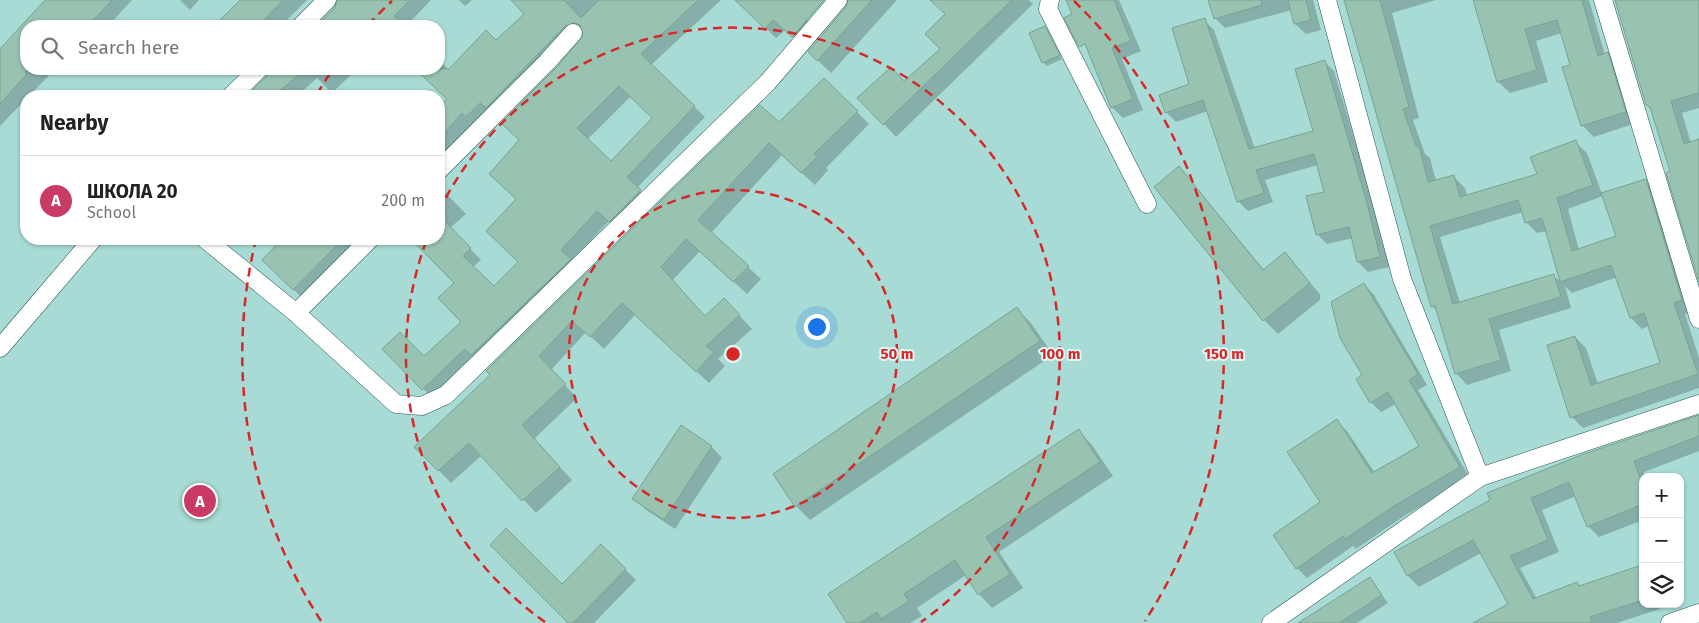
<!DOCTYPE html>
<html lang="en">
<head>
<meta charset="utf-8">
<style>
	:root { --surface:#fff; --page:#f6f6f6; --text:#222; --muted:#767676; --line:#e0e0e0; --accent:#c93b64 }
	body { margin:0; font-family:"Fira Sans",sans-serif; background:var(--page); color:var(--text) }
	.controls { position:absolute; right:15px; bottom:15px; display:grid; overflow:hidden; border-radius:10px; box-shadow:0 1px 4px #0004 }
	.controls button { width:45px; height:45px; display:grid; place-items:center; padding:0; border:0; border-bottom:1px solid var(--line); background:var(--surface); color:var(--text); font:25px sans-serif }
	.you { position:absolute; left:816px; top:326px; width:18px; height:18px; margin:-12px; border:4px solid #fff; border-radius:50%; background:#1a73e8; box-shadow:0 0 0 8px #1a73e833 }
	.badge { display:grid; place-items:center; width:32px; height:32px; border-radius:50%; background:var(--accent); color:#fff; font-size:16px; font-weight:700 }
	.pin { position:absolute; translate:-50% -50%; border:2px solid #fff; box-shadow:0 1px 5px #0006 }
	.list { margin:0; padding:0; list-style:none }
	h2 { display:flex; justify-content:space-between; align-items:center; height:65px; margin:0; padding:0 20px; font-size:21px }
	h2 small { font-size:16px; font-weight:400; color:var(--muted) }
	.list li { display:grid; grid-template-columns:32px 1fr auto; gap:15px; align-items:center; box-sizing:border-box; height:90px; padding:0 20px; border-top:1px solid var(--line) }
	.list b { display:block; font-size:19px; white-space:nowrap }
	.list p { margin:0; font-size:16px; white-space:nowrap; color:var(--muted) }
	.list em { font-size:16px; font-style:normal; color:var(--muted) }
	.icon { flex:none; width:28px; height:28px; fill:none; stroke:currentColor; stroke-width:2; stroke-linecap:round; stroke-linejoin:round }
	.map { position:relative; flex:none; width:1699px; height:623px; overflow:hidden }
	.search { position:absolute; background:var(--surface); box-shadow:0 1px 4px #0004; left:20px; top:20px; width:425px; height:55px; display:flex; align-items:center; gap:12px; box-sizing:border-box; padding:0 18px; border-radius:20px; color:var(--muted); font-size:19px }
	.panel { position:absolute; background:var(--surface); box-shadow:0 1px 4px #0004; left:20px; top:90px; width:425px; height:155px; border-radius:20px }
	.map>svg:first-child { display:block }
	.shadow { fill:#0003; fill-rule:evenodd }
	.building { fill:#98c3b1; stroke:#78a291; fill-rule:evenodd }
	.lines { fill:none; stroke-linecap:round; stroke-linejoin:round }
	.minor-casing { stroke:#265752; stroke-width:19 }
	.minor { stroke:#fff; stroke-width:18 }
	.ring { fill:none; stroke:#d62828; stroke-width:2.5; stroke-dasharray:9 6 }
	.centre { fill:#d62828; stroke:#ddf6f3; stroke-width:2.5 }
	.ring-label { font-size:15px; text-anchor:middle; font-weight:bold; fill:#d62828; stroke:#ddf6f3; stroke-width:4; stroke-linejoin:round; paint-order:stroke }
</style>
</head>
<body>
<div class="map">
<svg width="1699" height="623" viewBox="0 0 1699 623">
	<rect width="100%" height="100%" fill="#a8dbd5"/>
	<g class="shadow">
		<polygon points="46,0 132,0 108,26 26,26 26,69 55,69 0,126 0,50"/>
		<polygon points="180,0 199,0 190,10"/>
		<polygon points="242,0 307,0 281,26 216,26"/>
		<polygon points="341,0 431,0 406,26 318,26"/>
		<polygon points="459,0 472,0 465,6"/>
		<path d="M513,0H721L651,65L705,117L637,188L651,202L620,232L609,221L571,261L581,271L434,400L384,349L424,358L462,322L456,283L413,239H439V186L466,214L450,228L481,260L473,267L494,288L519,262L518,199L520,140L503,123L582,41L583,34L577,36L445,155L439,150V110L448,99L416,69H439V60L449,70L496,42L526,14ZM631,96L654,118L611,163L587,140Z"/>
		<polygon points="741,0 808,0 798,11 818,30 804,47 785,30 776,38 739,2"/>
		<polygon points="849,0 897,0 831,73 809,52 848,7"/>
		<polygon points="932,0 1029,0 1033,4 896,137 884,124 905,82 942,49 947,14"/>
		<polygon points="1067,0 1119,0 1141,51 1122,59 1143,110 1123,118 1112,107"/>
		<polygon points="1210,0 1313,0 1321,30 1306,34 1295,24 1292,10 1225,28 1215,18"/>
		<path d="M1345,0H1436L1392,13L1419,118L1413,120L1425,154L1430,158L1436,181L1454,177L1465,188L1467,196L1538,175L1575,142L1587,153L1602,194L1646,181L1657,192L1693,311L1685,314L1699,358V388L1583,428L1572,417L1575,337L1586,348L1598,384L1661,363L1649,326L1642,329L1631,318L1617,277L1572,293L1565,286L1571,308L1499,330L1511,371L1467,385L1456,373L1438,312L1432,306ZM1603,196L1618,237L1579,250L1568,209ZM1523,212L1526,222L1537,233L1547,231L1561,282L1554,276L1460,303L1440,237Z"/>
		<polygon points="1483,0 1589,0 1605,55 1607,54 1619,66 1636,123 1594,137 1582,125 1571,66 1562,33 1536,41 1548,82 1510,93 1498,82"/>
		<polygon points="1616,0 1699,0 1699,108 1682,113 1691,143 1699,140 1699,278 1671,172 1652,110 1647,105"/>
		<polygon points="1204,20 1214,30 1255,149 1315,132 1324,61 1334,71 1377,214 1389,267 1368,272 1358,262 1353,238 1327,244 1317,234 1326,193 1318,165 1265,180 1273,202 1248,211 1238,201 1208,111 1176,122 1166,112 1191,85"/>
		<polygon points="1044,27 1062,59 1047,66 1043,62"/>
		<polygon points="272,69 357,69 332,93 317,78 297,96 248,96 267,77"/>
		<polygon points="824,79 869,124 826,168 828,170 815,185 782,155 711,233 761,279 747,294 700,251 672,281 706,317 737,313 752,329 718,359 725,366 709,383 635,315 604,349 586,332 551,370 577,398 534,439 572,480 536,513 482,455 451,483 416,447 779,124"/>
		<polygon points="1179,168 1265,271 1285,254 1320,294 1320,300 1278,334 1264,320 1155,187"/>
		<polygon points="71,239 81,239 76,244"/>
		<polygon points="284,239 364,239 304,300 264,260"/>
		<polygon points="1364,284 1374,295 1427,385 1418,390 1470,478 1404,516 1356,549 1353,546 1307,578 1297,568 1322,503 1337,421 1347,431 1375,473 1421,446 1396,404 1381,412 1371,402 1363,376"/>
		<polygon points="1017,309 1031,323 1053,355 810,520 796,506 774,474"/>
		<polygon points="1699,417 1699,451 1644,472 1643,520 1599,537 1588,526 1576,496 1542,510 1559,552 1520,568 1537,599 1577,584 1580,587 1639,568 1643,572 1643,604 1658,604 1660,609 1617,623 1497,623 1509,605 1481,553 1419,587 1408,576 1395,553"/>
		<polygon points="681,427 712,447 722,458 675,529 645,509 634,498"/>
		<polygon points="1078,431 1092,445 1113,476 999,552 1023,588 992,608 979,594 966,575 917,608 922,616 910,623 849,623"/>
		<polygon points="601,545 636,580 594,623 570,623 562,586"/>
		<polygon points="1369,578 1388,603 1357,623 1322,623"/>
	</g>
	<g class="building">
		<polygon points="45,0 112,0 88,26 26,26 26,75 0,104 0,49"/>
		<polygon points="240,0 283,0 258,26 214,26"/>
		<polygon points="337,0 410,0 394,16 404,26 316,26 335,8"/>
		<path d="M511,0H564L581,18L599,0H698L641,54L695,106L627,177L641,190L609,222L597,211L561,250L571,259L471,355L465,349L422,390L382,349L400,332L424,356L461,322L438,298L454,283L411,239H439V215L471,248L463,256L494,286L518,262L486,231L516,199L489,174L519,140L501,123L555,69L583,36L580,25L575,23L565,26L486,108L480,103L466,117L462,113L439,139V108L447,99L415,69H449L486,30L496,40L524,14ZM619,86L652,118L611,161L577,128Z"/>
		<polygon points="735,0 824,0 792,37 773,20 765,29"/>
		<polygon points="848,0 872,0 817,61 808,52 846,7"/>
		<polygon points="930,0 1012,0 883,125 857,98 891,67 904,81 940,49 925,34 945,14"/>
		<polygon points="1066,0 1114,0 1131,41 1112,48 1133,99 1111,108 1085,44 1079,47 1064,18 1072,14"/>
		<polygon points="1208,0 1261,0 1262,5 1214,19"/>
		<polygon points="1288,0 1306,0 1311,20 1294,24"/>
		<polygon points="1344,0 1380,0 1409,107 1403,109 1416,146 1419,146 1428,182 1454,175 1460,197 1537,174 1530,157 1576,140 1593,185 1557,198 1572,251 1616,236 1601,193 1646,179 1682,300 1674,303 1698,374 1570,418 1547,345 1575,336 1591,385 1660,363 1644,313 1630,318 1611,265 1560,282 1542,218 1525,223 1518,200 1430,226 1453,304 1554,274 1561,297 1489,319 1501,360 1455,374 1435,306 1431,307"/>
		<polygon points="1473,0 1582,0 1598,56 1608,52 1626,112 1581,126 1562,67 1570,65 1557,20 1525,29 1537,70 1497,82"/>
		<polygon points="1615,0 1699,0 1699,93 1671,101 1684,144 1699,139 1699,282 1666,173 1670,171 1650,107 1646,105"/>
		<polygon points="1205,18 1249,149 1313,131 1295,69 1325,60 1367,203 1380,257 1357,262 1349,227 1316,235 1306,196 1324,192 1314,154 1256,170 1264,193 1237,202 1203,100 1165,113 1159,95 1189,84 1172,28"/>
		<polygon points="1045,26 1060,55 1042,63 1029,33"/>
		<polygon points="270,69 305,69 274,96 246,96 266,77"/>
		<polygon points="824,78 858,111 814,154 817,157 801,173 769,143 698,220 749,266 733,282 686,239 661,267 705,316 724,298 740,315 706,346 714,352 696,372 622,303 590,337 572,321 539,356 566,384 522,425 560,467 522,501 469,443 438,471 414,447 490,375 486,371 760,105 779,122"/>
		<polygon points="1179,166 1263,270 1285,252 1310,283 1263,321 1154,187"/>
		<polygon points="282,239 343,239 293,290 262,260"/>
		<polygon points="1364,283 1418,374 1409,380 1460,467 1394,506 1345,539 1343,536 1296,569 1273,535 1320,502 1287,452 1337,419 1372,473 1419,446 1388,392 1370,403 1356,379 1362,375 1340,338 1331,302"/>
		<polygon points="1017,307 1040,341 795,507 773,474"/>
		<polygon points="1699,415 1699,436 1634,461 1643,486 1643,504 1587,527 1569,482 1531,498 1548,540 1510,556 1533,599 1577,582 1579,586 1639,566 1643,578 1643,600 1590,617 1592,623 1473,623 1508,604 1473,540 1407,576 1394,552 1490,500 1487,493 1581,455"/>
		<polygon points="681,425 712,446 664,520 632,499"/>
		<polygon points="1079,429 1100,462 986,537 1010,574 978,595 955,560 904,594 909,601 881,619 877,612 860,623 847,623 828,594"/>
		<polygon points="506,528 562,584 601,544 626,569 573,623 568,623 490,545"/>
		<polygon points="1370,577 1382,595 1339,623 1298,623"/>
	</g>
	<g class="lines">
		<defs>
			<g id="minor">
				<polyline points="1050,0 1048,9 1147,204"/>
				<polyline points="1327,0 1402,279 1480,477"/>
				<polyline points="1603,0 1699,319"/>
				<polyline points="301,26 327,0"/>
				<polyline points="231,96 259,69"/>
				<polyline points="439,170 547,62 573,33"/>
				<polyline points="205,239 296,313 396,404 422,406 446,395 768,82 838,0"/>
				<polyline points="296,313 370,239"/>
				<polyline points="0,348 93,239"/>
				<polyline points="1271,623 1480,477 1699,404"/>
				<polyline points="1670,623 1699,613"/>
			</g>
		</defs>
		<use href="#minor" class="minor-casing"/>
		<use href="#minor" class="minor"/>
	</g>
	<g class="ring">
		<circle cx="733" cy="354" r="164"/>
		<path d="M545 622A327 327 0 0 1 427 239M439 211A327 327 0 1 1 921 622"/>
		<path d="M321 621A491 491 0 0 1 256 239M317 94A491 491 0 0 1 333 69M368 25A491 491 0 0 1 392 1M1074 1A491 491 0 0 1 1145 621"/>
	</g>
	<circle cx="733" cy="354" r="8" class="centre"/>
	<g class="ring-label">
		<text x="897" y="359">50 m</text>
		<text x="1060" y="359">100 m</text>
		<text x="1224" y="359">150 m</text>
	</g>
</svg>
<div class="controls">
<button>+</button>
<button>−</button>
<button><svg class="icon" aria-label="layers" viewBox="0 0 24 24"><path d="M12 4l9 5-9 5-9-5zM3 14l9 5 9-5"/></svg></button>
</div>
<div class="you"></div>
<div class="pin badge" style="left:200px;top:501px">A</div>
<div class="search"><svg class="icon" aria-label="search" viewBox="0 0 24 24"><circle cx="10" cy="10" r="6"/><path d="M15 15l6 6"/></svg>Search here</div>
<section class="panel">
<h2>Nearby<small></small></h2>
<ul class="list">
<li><span class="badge">A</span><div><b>ШКОЛА 20</b><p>School</p></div><em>200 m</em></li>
</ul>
</section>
</div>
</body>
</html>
